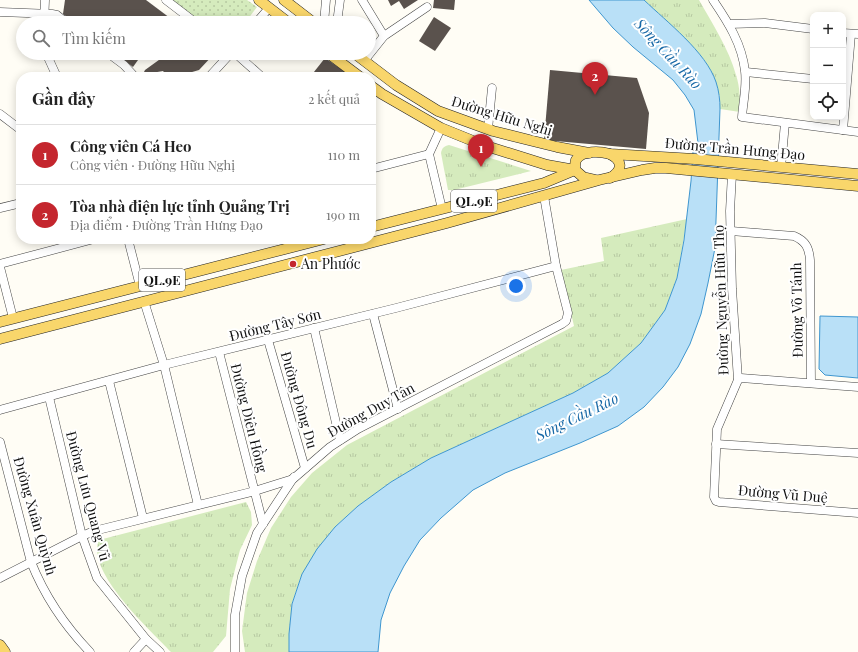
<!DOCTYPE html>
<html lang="vi">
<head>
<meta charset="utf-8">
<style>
	:root { --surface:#fff; --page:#f2f2f2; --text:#222; --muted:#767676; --line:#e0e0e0; --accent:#c4262e }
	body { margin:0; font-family:"Playfair Display",serif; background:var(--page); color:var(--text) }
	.controls { position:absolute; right:12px; top:12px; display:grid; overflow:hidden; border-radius:8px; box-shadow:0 2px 10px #0003 }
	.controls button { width:36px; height:36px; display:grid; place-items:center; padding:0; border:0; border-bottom:1px solid var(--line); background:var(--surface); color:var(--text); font:20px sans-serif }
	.you { position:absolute; left:516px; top:286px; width:14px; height:14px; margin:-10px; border:3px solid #fff; border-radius:50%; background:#1a73e8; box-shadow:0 0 0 6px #1a73e833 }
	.badge { display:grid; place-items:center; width:26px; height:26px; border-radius:50%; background:var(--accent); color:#fff; font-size:13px; font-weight:700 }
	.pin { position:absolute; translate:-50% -33px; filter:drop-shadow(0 1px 2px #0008) }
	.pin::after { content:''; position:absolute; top:21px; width:14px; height:12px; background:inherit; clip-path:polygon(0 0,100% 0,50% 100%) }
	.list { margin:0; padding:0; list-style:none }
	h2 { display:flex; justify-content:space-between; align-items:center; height:52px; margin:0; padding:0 16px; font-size:17px }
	h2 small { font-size:13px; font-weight:400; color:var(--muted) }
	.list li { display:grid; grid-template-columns:26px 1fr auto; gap:12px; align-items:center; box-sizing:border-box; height:60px; padding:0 16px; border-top:1px solid var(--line) }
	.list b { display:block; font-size:15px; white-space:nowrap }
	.list p { margin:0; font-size:13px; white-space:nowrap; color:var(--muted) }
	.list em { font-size:13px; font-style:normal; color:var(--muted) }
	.icon { flex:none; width:22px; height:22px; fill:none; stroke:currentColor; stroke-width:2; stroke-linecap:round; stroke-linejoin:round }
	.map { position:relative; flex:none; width:858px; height:652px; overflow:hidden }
	.search { position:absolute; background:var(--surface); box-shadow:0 2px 10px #0003; left:16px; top:16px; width:360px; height:44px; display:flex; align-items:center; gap:10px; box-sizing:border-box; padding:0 14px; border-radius:22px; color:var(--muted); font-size:15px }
	.panel { position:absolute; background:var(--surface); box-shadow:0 2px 10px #0003; left:16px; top:72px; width:360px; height:172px; border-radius:16px }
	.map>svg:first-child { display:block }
	.grass { fill:url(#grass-dots) }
	.park { fill:url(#park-tufts) }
	.water { fill:#b9e0f7; stroke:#3f96cf }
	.building { fill:#5a524d }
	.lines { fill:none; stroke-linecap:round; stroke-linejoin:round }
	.minor-casing { stroke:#444; stroke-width:9 }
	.major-casing { stroke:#222; stroke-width:11 }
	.minor { stroke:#fff; stroke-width:8 }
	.major { stroke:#f9d66b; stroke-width:10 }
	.poi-dot { fill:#c4262e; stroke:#fff; stroke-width:1.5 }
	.labels { text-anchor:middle; stroke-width:4; stroke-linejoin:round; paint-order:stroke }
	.shield { fill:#fff; stroke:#585858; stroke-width:1 }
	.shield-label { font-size:13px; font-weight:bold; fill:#111 }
	.street-label { font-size:14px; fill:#111; stroke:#fff }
	.poi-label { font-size:14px; fill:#111; stroke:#fff; text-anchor:start }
	.water-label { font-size:15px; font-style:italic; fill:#1768a6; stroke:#fff }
</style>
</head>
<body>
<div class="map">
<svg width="858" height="652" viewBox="0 0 858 652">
	<defs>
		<pattern id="grass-dots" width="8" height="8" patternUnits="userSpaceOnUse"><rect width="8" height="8" fill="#d5ebbd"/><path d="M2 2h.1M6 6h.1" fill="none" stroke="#b6c8a1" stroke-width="1.8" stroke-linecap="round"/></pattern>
		<pattern id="park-tufts" width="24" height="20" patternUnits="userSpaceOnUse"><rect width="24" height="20" fill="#d5ebbd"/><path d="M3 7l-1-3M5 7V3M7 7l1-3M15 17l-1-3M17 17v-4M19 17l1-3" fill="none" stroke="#b6c8a1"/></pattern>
	</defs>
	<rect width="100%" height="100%" fill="#fffdf5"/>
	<polygon class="grass" points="171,0 247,0 257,7 245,23 201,23"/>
	<g class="park">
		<path d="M644,0H699C712,23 729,49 736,75C740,87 740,99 740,112L720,109V97L705,61L689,43Z"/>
		<path d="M449,145L531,171L454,190H448L441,153C442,148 444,146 449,145Z"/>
		<polygon points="687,219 677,278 665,310 641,343 608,373 573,393 431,458 391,482 358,506 335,527 302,574 292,603 289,634 289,652 245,652 242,631 247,593 257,561 271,528 291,497 312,473 347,445 574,326 561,270 604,261 601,238"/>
		<path d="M246,502L251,512L252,525L240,550L230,589L226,636L213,652H171C150,630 85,571 99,540Z"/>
	</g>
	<g class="water">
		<path d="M589,0H644C667,22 706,52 716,82C719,91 720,100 720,109L715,248L708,283L701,314L690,344L678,367L663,387L644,407L618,426L580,443L505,473L473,490L441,518L420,540L404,566L390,593L381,620L378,652H289V634L292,604L302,574L317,549L335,527L358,506L391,482L431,458L573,393L608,373L641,343L665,310L677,278L684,240L691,181L693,152L698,143L694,110L685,95L673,80L633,47L613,28Z"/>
		<polygon points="820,316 858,317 858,378 825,375 819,369"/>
	</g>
	<g class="building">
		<polygon points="65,0 146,0 170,18 166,23 75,23 63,14"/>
		<polygon points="388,0 418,0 404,9 399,1 391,6"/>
		<polygon points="434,0 455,0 454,10 433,8"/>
		<polygon points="434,17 451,28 435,51 419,41"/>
		<polygon points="115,53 143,53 133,67"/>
		<polygon points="158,53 212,53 214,54 199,70 175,77 168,77 163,71 146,74 144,72 145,70 163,57"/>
		<polygon points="325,58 352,77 310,77"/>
		<polygon points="550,70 637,78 649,113 646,149 544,140"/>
	</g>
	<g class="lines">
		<defs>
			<g id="minor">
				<polyline points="166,0 196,23"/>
				<polyline points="362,0 384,36"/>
				<path d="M713,0C728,22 742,44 745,71C747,86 743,102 742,117L858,132"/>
				<polyline points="0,12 52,14 57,15 67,23"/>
				<polyline points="44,23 45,0"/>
				<polyline points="256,23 269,8"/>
				<polyline points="324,23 326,0"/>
				<polyline points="337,23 340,0"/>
				<polyline points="729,24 765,23 813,29"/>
				<polyline points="843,33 858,34"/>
				<polyline points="46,53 57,77"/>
				<polyline points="108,53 124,65 135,77"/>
				<polyline points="235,53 262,77"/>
				<polyline points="364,61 384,36 427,7"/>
				<polyline points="746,72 813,79"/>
				<polyline points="209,77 231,53"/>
				<polyline points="0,114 21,130"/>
				<polyline points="441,128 429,154 442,209"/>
				<polyline points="488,129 492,88"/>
				<polyline points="843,130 851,34"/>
				<polyline points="781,167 785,123"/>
				<polyline points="371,169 429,154"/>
				<polyline points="732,174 730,211 732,289 738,380 717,429 714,497 716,501 719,502 858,513"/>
				<polyline points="0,208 21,203"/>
				<path d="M731,231L794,236C806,241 809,248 810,260L811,383"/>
				<polyline points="128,239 140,286"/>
				<polyline points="0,264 94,239"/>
				<polyline points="0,267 13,318"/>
				<polyline points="144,301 164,365 198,505"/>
				<polyline points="373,314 398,409"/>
				<polyline points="314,328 340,440"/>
				<polyline points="268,340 305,468"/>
				<polyline points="219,352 263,524"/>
				<polyline points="738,380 741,378 858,387"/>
				<polyline points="109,381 143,518"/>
				<polyline points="49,397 82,536 97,578 146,639 134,652"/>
				<polyline points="0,410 164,365 396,308 556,266"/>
				<path d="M0,442L31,562C45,597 64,625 90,652"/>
				<polyline points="716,444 858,453"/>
				<polyline points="0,578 82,536 94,531 255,491 293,479 330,447 358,429 562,324 566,321 568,313 556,266 544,196"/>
				<polyline points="146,639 160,652"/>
				<polyline points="235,652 235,615 242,576 257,533 294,477"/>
			</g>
			<g id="major">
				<polyline points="259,0 289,23"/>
				<polyline points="284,0 314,23"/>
				<polyline points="328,53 360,77"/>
				<polyline points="354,53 396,85 438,111 493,131 557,147 589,153"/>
				<polyline points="371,86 382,94 441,128 483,145 547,165 575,170"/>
				<path d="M610,154C622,160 624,170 610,178"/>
				<path d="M596,180L583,177L575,170C575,166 575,163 576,160C582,150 600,151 610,154L695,159L858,174"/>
				<polyline points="371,227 544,183 575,170"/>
				<polyline points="0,322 324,239"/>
				<polyline points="0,339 447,223 599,180 642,170 655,168 666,168 858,186"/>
				<polyline points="0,645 5,652"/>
			</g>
		</defs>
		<use href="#minor" class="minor-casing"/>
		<use href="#major" class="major-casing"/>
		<use href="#minor" class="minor"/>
		<use href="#major" class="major"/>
	</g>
	<circle class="poi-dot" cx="293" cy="264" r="4"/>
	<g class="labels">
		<g class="shield">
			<rect x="451" y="190" width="46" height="22" rx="3"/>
			<rect x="139" y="269" width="46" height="22" rx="3"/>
		</g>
		<g class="shield-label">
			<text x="474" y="206">QL.9E</text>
			<text x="162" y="285">QL.9E</text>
		</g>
		<g class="street-label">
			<text transform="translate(502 116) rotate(17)" y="5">Đường Hữu Nghị</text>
			<text transform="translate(735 149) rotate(5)" y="5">Đường Trần Hưng Đạo</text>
			<text transform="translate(721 300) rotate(-92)" y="5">Đường Nguyễn Hữu Thọ</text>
			<text transform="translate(797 310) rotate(-91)" y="5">Đường Võ Tánh</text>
			<text transform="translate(275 325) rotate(-14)" y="5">Đường Tây Sơn</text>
			<text transform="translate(299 400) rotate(74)" y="5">Đường Đông Du</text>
			<text transform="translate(371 410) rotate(-29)" y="5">Đường Duy Tân</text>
			<text transform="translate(249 418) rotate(76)" y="5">Đường Diên Hồng</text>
			<text transform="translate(783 494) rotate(5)" y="5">Đường Vũ Duệ</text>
			<text transform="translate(88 496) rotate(75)" y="5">Đường Lưu Quang Vũ</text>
			<text transform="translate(35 516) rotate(74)" y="5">Đường Xuân Quỳnh</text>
		</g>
		<g class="poi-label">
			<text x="301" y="269">An Phước</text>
		</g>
		<g class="water-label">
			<text transform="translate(668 54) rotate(47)" y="5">Sông Cầu Rào</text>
			<text transform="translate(577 417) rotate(-26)" y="5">Sông Cầu Rào</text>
		</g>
	</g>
</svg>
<div class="controls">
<button>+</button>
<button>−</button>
<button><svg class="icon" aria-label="locate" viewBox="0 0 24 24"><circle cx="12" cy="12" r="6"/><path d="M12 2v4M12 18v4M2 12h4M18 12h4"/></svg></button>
</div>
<div class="you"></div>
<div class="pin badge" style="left:481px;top:167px">1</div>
<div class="pin badge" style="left:595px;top:95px">2</div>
<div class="search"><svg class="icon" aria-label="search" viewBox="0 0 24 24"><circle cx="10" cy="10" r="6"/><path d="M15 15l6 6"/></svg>Tìm kiếm</div>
<section class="panel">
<h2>Gần đây<small>2 kết quả</small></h2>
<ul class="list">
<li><span class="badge">1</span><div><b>Công viên Cá Heo</b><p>Công viên · Đường Hữu Nghị</p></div><em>110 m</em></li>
<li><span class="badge">2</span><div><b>Tòa nhà điện lực tỉnh Quảng Trị</b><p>Địa điểm · Đường Trần Hưng Đạo</p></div><em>190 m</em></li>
</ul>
</section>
</div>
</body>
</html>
